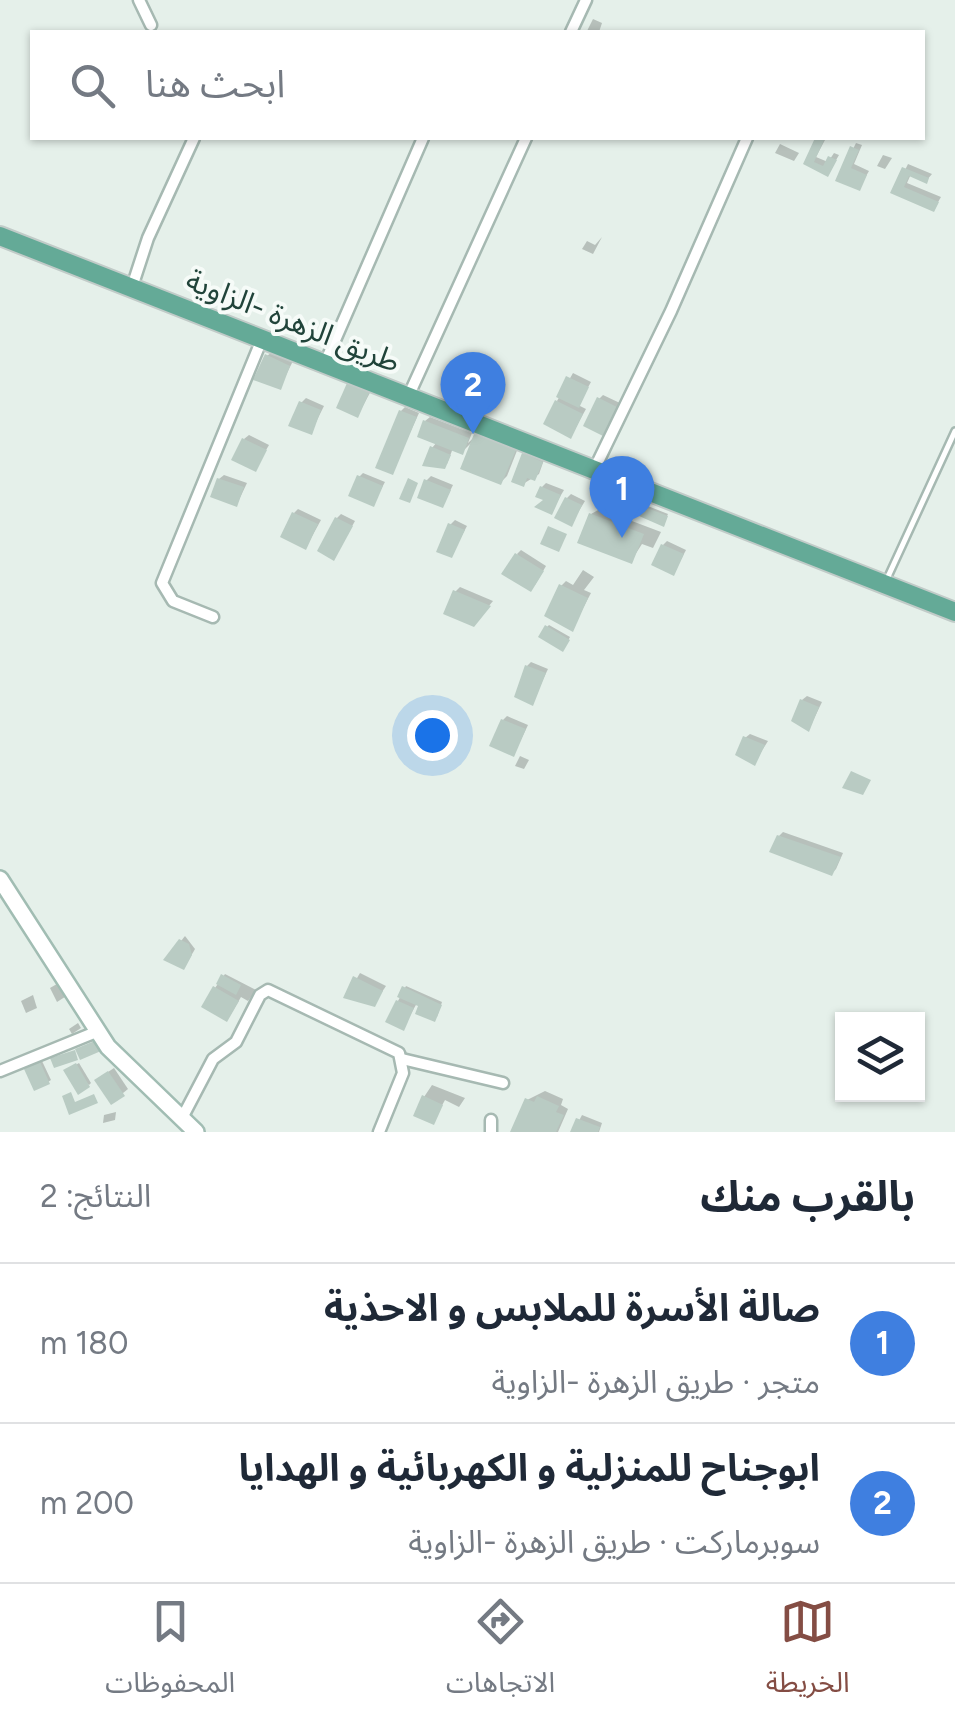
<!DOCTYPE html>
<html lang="ar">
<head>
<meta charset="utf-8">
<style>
	:root { --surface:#fff; --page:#f6f6f7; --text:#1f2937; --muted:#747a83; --line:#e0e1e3; --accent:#844d44 }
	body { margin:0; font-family:Figtree,"Noto Sans Arabic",sans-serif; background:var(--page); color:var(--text); direction:rtl }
	.controls { position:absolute; right:30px; bottom:30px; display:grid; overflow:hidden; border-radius:0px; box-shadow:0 2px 8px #0004 }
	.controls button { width:90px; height:90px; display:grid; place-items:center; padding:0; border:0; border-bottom:2px solid var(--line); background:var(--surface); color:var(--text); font:50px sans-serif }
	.you { position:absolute; left:432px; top:735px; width:35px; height:35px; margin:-25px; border:8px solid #fff; border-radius:50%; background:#1a73e8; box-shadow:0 0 0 15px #1a73e833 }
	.badge { display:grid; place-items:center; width:65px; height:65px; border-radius:50%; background:var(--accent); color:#fff; font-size:32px; font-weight:700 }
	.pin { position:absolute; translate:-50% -82px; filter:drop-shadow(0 2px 5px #0008) }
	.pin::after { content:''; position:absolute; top:52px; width:35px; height:30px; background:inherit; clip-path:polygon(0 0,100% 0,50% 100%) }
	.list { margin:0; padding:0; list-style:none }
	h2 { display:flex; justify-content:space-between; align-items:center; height:130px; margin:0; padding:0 40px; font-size:42px }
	h2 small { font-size:32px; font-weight:400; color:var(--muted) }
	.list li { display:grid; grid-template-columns:65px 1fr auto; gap:30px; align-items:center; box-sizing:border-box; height:160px; padding:0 40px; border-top:2px solid var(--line) }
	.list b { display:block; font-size:38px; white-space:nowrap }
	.list p { margin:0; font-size:32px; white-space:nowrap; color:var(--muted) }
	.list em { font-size:32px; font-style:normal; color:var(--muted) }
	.icon { flex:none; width:55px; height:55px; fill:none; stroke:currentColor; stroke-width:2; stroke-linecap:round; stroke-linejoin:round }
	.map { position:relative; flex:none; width:955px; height:1132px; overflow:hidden; direction:ltr }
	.search { position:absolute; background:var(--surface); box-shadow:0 2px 8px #0004; left:30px; right:30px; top:30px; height:110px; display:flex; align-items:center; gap:25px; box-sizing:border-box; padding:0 35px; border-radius:0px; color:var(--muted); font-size:38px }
	.sheet { height:450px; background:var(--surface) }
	nav { display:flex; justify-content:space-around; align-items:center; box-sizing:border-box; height:140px; border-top:2px solid var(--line); background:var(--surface); font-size:28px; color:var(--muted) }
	nav a { display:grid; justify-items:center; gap:5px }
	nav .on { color:var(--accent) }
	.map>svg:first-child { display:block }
	.shadow { fill:#0003 }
	.building { fill:#b9cbc3 }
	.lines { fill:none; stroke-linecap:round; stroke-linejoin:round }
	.lane-casing { stroke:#a6b9b2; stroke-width:10 }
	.street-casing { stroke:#a6b9b2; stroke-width:15 }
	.secondary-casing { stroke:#a1bdb3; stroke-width:20 }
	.primary-casing { stroke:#c1cbc8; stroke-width:22 }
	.lane { stroke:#fff; stroke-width:5 }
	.street { stroke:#fff; stroke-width:10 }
	.secondary { stroke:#fff; stroke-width:15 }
	.primary { stroke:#64aa97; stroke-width:18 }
	.labels { text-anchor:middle; stroke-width:8; stroke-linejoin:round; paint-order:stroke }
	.street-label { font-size:30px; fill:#21443a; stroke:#f6fbf8 }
</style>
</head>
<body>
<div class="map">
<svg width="955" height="1132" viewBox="0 0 955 1132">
	<rect width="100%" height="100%" fill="#e5f0ea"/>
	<g class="shadow">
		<polygon points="593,19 602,23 599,32 587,31"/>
		<polygon points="818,138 826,138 816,157 828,162 834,153 839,155 828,174 806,163"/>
		<polygon points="856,143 862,145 854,164 869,171 859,188 838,179"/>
		<polygon points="780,144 799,153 794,161 775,153"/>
		<polygon points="883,155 892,158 885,169 877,166"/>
		<polygon points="908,164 932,174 926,181 911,174 907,183 941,197 934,209 894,192"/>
		<polygon points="602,237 593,254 582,249 587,241 595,245"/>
		<polygon points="272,352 293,361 280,387 267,356"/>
		<polygon points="573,373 591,382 578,405 586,409 571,436 557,401"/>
		<polygon points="354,381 372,389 358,415 349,385"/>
		<polygon points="603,395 622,404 609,429 599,399"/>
		<polygon points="306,398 324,406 311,432 301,403"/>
		<polygon points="405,407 419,413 392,472 401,411"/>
		<polygon points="430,417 472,433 468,443 483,429 520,443 507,476 501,482 475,439 462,452 453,448 447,464 432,448 437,442 425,421"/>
		<polygon points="249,435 269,445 255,469 244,439"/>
		<polygon points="528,450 545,457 539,474 523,484 524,455"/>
		<polygon points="363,473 385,482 373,504 359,477"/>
		<polygon points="224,475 247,483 237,504 219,479"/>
		<polygon points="431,476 453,485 443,505 426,481"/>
		<polygon points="546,483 564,490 551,512 542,487"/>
		<polygon points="610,491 668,514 663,524 622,506 616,515 661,532 653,548 642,544 631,561 591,514 600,509"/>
		<polygon points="571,494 585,501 571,524 567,498"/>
		<polygon points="298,509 321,520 306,547 294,513"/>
		<polygon points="341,514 355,521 334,558 337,518"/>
		<polygon points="455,520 467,526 451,555 450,525"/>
		<polygon points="667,541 686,550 674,573 663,545"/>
		<polygon points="521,550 546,566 535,585 517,554"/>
		<polygon points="583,570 594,577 584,590 591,593 572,629 561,586 566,581 573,585"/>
		<polygon points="460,587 493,601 478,619 455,592"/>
		<polygon points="549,625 570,637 565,646 547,627"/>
		<polygon points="531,662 548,669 532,703 527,666"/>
		<polygon points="807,696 822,702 809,729 802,700"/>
		<polygon points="507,716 528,725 514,754 503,720"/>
		<polygon points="750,734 768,741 754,763 745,738"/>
		<polygon points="520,756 529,760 524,769 515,766"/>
		<polygon points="783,832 843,853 836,869 832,873 779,836"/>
		<polygon points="185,936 195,949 187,963 181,941"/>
		<polygon points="360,973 386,986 374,1004 346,997"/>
		<polygon points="225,974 256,990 248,1001 241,997 231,1014 215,988"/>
		<polygon points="62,981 68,995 57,1002 50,988"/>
		<polygon points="406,986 442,1002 437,1017 417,1003 403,1028 398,1001"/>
		<polygon points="33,995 37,1008 26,1013 21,1001"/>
		<polygon points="78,1023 81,1028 72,1034 69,1029"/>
		<polygon points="42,1061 51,1080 48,1082 29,1067"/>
		<polygon points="79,1063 91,1083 89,1085 69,1069"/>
		<polygon points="114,1068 128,1089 112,1102 102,1076"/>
		<polygon points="432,1085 465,1098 459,1107 445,1100 433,1122 424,1097"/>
		<polygon points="545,1091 563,1099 561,1105 568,1109 558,1132 512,1132 527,1100"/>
		<polygon points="116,1112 115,1120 103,1123 104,1115"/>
		<polygon points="582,1115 602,1123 599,1132 573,1132"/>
	</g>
	<g class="building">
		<polygon points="815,138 825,138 814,162 823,166 828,156 837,160 828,177 803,164"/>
		<polygon points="850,146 859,150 851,168 867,175 860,191 835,181"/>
		<polygon points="902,167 929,178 927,184 909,176 904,187 939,202 934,212 890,193"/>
		<polygon points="265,354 290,366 281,390 253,380"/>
		<polygon points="566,376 589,387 579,408 556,397"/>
		<polygon points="347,383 369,393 358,418 336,408"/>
		<polygon points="597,397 619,408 605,437 583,426"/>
		<polygon points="555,400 583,414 571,439 543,424"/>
		<polygon points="299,401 321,410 312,435 288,426"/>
		<polygon points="399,410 417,417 393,475 375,468"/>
		<polygon points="423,420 469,438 463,455 417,437"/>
		<polygon points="474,434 516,450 501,485 460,469"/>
		<polygon points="242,438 267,450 256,472 231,460"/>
		<polygon points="430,446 451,455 445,469 422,466"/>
		<polygon points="522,453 543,462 535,481 527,478 524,487 511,482"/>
		<polygon points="357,475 383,486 374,507 348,496"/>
		<polygon points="217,478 244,487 237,507 210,497"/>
		<polygon points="408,478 418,483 410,503 399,499"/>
		<polygon points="424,479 451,490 443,508 417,498"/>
		<polygon points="540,486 561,495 552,515 534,507 543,500 535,497"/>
		<polygon points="605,492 625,501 617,518 598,508"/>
		<polygon points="565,497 582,505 572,527 554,518"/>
		<polygon points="626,500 668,516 664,527 623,509"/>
		<polygon points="292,512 318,524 306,550 280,537"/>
		<polygon points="589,513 644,534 632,564 577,543"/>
		<polygon points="335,517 353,526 334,561 317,551"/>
		<polygon points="448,523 465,530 452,558 436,552"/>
		<polygon points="548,526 567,534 559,552 540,544"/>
		<polygon points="661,544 684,554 674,576 651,565"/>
		<polygon points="515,553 544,571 531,592 501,574"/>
		<polygon points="559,584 588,598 573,632 544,616"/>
		<polygon points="453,590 491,606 474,627 443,614"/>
		<polygon points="545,625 570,640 563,652 538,637"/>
		<polygon points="525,665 546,673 533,706 514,697"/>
		<polygon points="800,699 819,707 809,732 791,721"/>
		<polygon points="501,719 526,729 514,757 489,746"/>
		<polygon points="743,736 765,745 755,766 735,755"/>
		<polygon points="851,771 871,780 863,795 842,788"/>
		<polygon points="777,835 841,857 832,876 769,852"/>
		<polygon points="179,939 189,944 192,955 184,970 163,960"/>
		<polygon points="221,974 241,985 236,995 216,984"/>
		<polygon points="353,976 383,991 375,1007 343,998"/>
		<polygon points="213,986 239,1001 227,1022 201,1007"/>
		<polygon points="402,986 442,1005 435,1022 415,1014 418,1006 397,997"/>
		<polygon points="396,1000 414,1008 404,1031 385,1022"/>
		<polygon points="97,1040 101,1051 80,1060 75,1049"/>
		<polygon points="75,1050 78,1060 54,1068 50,1058"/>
		<polygon points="40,1062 50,1084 34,1091 24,1069"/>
		<polygon points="76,1063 90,1087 78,1095 63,1070"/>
		<polygon points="108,1071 125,1096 111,1105 94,1080"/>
		<polygon points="71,1092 75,1102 94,1094 98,1103 69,1115 62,1096"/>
		<polygon points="422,1095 443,1105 434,1125 413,1116"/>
		<polygon points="537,1096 559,1106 556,1112 564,1115 556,1132 510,1132 525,1098 534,1102"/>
		<polygon points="576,1118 600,1127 598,1132 570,1132"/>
	</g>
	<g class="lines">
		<defs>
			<polyline id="lane" points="886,581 955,431"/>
			<g id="street">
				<polyline points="139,0 151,25"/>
				<polyline points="571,32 586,0"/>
				<polyline points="132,287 148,238 194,138"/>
				<polyline points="325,363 423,138"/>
				<polyline points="408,397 526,138"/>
				<polyline points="594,470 671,311 747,138"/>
				<polyline points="213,617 173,601 162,583 262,339"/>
				<polyline points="402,1059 503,1083"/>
				<polyline points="0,1071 96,1032"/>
				<polyline points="181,1120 213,1059 236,1042 260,995 268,990 399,1053 403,1073 379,1132"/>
				<polyline points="491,1132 491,1120"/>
			</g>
			<polyline id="secondary" points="0,879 108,1047 196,1132"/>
			<polyline id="primary" points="0,236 955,612"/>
		</defs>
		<use href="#lane" class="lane-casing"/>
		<use href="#street" class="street-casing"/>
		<use href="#secondary" class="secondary-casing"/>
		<use href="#primary" class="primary-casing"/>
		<use href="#lane" class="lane"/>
		<use href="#street" class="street"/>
		<use href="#secondary" class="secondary"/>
		<use href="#primary" class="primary"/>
	</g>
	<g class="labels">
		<g class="street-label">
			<text transform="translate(293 321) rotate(22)" y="10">طريق الزهرة -الزاوية</text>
		</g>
	</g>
</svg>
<div class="controls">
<button><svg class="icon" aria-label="layers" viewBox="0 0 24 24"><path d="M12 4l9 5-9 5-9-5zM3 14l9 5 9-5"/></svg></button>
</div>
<div class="you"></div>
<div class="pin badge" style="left:622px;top:538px;background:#3f7fe0">1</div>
<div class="pin badge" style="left:473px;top:434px;background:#3f7fe0">2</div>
<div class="search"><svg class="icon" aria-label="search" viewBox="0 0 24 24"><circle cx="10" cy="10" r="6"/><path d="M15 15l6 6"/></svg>ابحث هنا</div>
</div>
<section class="sheet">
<h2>بالقرب منك<small>النتائج: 2</small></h2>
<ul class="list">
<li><span class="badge" style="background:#3f7fe0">1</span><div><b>صالة الأسرة للملابس و الاحذية</b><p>متجر · طريق الزهرة -الزاوية</p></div><em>180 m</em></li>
<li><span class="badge" style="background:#3f7fe0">2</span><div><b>ابوجناح للمنزلية و الكهربائية و الهدايا</b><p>سوبرماركت · طريق الزهرة -الزاوية</p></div><em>200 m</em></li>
</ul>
</section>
<nav>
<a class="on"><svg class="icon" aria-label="map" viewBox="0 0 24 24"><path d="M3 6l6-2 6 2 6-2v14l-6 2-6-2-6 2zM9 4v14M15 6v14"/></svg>الخريطة</a>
<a><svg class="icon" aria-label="directions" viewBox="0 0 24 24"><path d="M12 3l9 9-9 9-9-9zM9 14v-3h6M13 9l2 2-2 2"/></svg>الاتجاهات</a>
<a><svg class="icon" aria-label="saved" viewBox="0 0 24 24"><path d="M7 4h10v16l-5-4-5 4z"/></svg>المحفوظات</a>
</nav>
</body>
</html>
